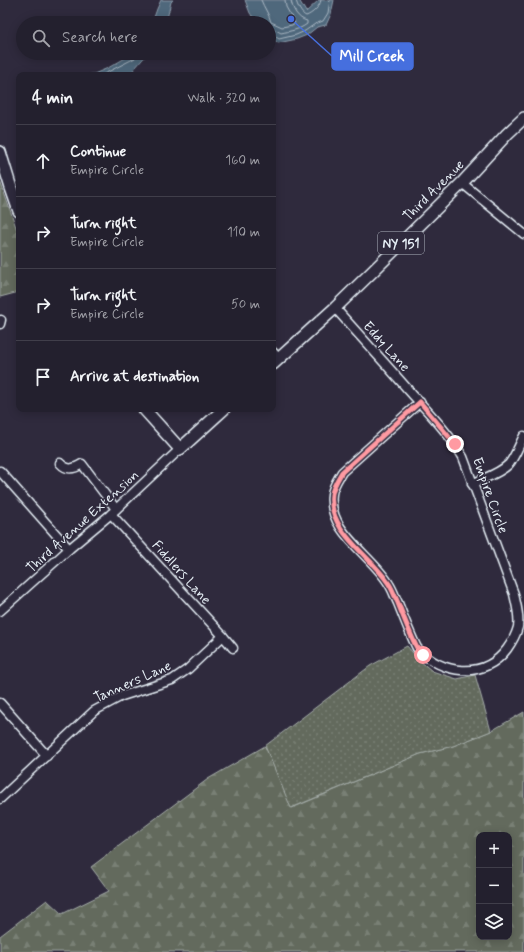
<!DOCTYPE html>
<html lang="en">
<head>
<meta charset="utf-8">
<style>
	:root { --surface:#23202e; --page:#2f2d3a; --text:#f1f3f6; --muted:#a3a3aa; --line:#403e4a }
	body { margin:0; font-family:Mynerve,sans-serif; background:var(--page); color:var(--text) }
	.controls { position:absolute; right:12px; bottom:12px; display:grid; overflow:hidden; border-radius:8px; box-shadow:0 2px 10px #0003 }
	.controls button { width:36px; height:36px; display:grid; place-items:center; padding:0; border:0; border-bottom:1px solid var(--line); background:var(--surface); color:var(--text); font:20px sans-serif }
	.stop { position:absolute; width:12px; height:12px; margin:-9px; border:3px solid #ff9aa2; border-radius:50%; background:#fff }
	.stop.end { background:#ff9aa2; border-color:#fff; box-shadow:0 1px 4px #0008 }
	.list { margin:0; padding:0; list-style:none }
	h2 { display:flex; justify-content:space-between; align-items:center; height:52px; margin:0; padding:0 16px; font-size:17px }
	h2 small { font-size:13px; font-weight:400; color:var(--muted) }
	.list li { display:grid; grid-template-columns:26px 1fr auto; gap:12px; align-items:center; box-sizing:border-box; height:72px; padding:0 16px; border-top:1px solid var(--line) }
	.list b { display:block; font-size:15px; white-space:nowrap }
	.list p { margin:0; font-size:13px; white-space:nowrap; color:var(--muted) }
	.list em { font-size:13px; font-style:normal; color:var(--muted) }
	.icon { flex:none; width:22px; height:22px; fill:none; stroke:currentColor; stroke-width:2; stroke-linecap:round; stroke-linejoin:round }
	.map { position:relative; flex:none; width:524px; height:952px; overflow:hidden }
	.search { position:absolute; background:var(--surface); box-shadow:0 2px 10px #0003; left:16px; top:16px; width:260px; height:44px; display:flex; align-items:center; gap:10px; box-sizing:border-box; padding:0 14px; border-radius:22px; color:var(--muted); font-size:15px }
	.panel { position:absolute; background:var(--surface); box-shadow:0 2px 10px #0003; left:16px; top:72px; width:260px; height:340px; border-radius:8px }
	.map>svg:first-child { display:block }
	.forest { fill:url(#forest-firs); stroke:#a6aeaa; fill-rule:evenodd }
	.park { fill:url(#park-dots); stroke:#a6aeaa }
	.water { fill:#50677b; stroke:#8d9ead }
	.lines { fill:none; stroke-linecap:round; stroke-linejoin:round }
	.shore { stroke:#abbac6; stroke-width:1 }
	.minor-casing { stroke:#e8f1f8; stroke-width:11 }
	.major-casing { stroke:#e8f1f8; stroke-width:14 }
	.minor { stroke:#2f2a3d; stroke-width:8 }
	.major { stroke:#2f2a3d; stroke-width:11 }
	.route { stroke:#ff9aa2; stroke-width:5 }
	.labels { text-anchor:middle; stroke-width:3; stroke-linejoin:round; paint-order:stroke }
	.shield { fill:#2f2a3d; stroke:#b0b5c0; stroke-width:1 }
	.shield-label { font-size:13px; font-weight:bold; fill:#e8f1f8 }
	.street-label { font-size:14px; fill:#e8f1f8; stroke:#2f2a3d }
	.leader { fill:none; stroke:#466fde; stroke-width:1.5 }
	.callout-dot { fill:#466fde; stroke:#2f2a3d; stroke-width:1.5 }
	.callout { fill:#466fde; stroke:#466fde; stroke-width:1.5 }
	.callout-label { font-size:15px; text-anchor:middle; font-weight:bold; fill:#fff }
</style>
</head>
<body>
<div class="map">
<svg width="524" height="952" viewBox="0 0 524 952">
	<defs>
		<pattern id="forest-firs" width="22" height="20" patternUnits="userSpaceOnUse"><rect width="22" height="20" fill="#636a5d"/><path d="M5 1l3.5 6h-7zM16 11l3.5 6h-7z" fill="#798075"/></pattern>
		<pattern id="park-dots" width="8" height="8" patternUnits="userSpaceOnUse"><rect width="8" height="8" fill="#636a5d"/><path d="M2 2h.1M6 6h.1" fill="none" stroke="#798075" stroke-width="1.8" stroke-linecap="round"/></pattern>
	</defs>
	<rect width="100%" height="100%" fill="#2f2a3d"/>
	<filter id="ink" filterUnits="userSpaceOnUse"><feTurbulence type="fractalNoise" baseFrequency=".025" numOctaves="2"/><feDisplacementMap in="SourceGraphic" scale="8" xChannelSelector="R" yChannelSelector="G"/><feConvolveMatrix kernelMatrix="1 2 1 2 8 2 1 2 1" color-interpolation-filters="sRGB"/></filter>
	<g filter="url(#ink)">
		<g class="forest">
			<polygon points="0,181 19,236 19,292 0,297"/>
			<path d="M524,712V952H0V936L47,900L62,914L109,891L91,867L208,779L265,746L292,808L420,754L453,746L491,731ZM479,835H509V937H479Z"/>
		</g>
		<polygon class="park" points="407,646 419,660 432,671 457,679 475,675 491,731 453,746 420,754 291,808 265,746 370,666"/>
		<g class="water">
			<polygon points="161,0 173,0 171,2 166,23 152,23 157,9"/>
			<polygon points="245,0 299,0 306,12 319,0 334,0 331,14 326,25 317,27 307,35 297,39 278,43 269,36 269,23 257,23 250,13"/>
			<polygon points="134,53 148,53 129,75 84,75 94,74 108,68"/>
		</g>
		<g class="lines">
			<g class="shore">
				<path d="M261,0C264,8 269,14 271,22L282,27L292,25L295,23L286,7L285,0"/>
				<path d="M296,0C297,5 301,14 306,16C312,14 320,7 321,0"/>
				<path d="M269,28L274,29L281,33C290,31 299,30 307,24V21C298,19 292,9 291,0"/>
				<polyline points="269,33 272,34 279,39 296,35 305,31 315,24 323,21 328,13 330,0"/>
				<polyline points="102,75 135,58 135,53"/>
			</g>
			<defs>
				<g id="minor">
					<polyline points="462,183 524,234"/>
					<path d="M335,308C360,336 386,364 411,393C429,413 449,433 463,457L514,594C516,604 520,616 518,627C516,635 512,642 507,649C484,680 442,675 417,648C410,634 404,618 398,603C395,597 393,590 389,584C372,555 327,532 332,494C333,486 338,479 342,472L420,402"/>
					<polyline points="0,324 1,320"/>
					<polyline points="273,352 279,359"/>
					<path d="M60,463C67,471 74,469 82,464L116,509"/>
					<polyline points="0,471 69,549"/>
					<path d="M472,484C484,478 499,474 509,464C515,457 519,445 524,436"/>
					<polyline points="111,514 223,636 233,648"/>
					<polyline points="0,611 69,549 111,514 180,449"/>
					<polyline points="0,703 47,756"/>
					<polyline points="0,799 94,711 122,696 172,680 188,669 223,636"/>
				</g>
				<g id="major">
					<polyline points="0,152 11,188 19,211"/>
					<polyline points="273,364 335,308 371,273 462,183 507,134 524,118"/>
					<polyline points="144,409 180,449 224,409"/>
				</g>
			</defs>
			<use href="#minor" class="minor-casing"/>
			<use href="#major" class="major-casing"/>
			<use href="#minor" class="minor"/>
			<use href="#major" class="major"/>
		</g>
	</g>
	<g class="lines" filter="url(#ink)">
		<path class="route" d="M423,655L417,648C410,634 404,618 398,603C395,597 393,590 389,584C372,556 327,532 332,494C333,486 338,479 342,472L420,402L455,444"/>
	</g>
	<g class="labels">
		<rect class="shield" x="378" y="232" width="46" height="22" rx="3"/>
		<g class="shield-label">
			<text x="401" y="248">NY 151</text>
		</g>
		<g class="street-label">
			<text transform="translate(433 190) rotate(-45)" y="5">Third Avenue</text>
			<text transform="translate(387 346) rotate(48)" y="5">Eddy Lane</text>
			<text transform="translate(491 495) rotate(70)" y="5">Empire Circle</text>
			<text transform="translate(82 521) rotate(-42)" y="5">Third Avenue Extension</text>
			<text transform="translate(182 572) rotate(48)" y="5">Fiddlers Lane</text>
			<text transform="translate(132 681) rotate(-24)" y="5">Tanners Lane</text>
		</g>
	</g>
	<path class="leader" d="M291 19L332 56"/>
	<circle class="callout-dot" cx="291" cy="19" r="4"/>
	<rect class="callout" x="332" y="43" width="81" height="27" rx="4"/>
	<g class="callout-label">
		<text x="372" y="61">Mill Creek</text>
	</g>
</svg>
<div class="controls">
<button>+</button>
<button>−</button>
<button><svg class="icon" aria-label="layers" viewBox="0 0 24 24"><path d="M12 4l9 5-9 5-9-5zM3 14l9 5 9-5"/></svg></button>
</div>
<div class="stop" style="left:423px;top:655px"></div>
<div class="stop end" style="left:455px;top:444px"></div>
<div class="search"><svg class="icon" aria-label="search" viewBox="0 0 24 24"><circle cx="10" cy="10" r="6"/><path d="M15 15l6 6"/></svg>Search here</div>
<section class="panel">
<h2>4 min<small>Walk · 320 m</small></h2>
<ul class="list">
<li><svg class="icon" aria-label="ahead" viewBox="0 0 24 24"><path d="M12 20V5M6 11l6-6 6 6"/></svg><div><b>Continue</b><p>Empire Circle</p></div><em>160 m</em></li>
<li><svg class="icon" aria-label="right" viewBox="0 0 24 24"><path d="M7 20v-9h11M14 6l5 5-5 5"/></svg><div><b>Turn right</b><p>Empire Circle</p></div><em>110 m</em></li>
<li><svg class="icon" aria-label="right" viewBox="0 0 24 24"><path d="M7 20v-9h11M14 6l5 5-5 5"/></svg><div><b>Turn right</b><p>Empire Circle</p></div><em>50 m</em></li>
<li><svg class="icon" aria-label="arrive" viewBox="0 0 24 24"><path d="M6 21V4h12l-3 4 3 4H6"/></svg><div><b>Arrive at destination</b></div></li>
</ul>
</section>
</div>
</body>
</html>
